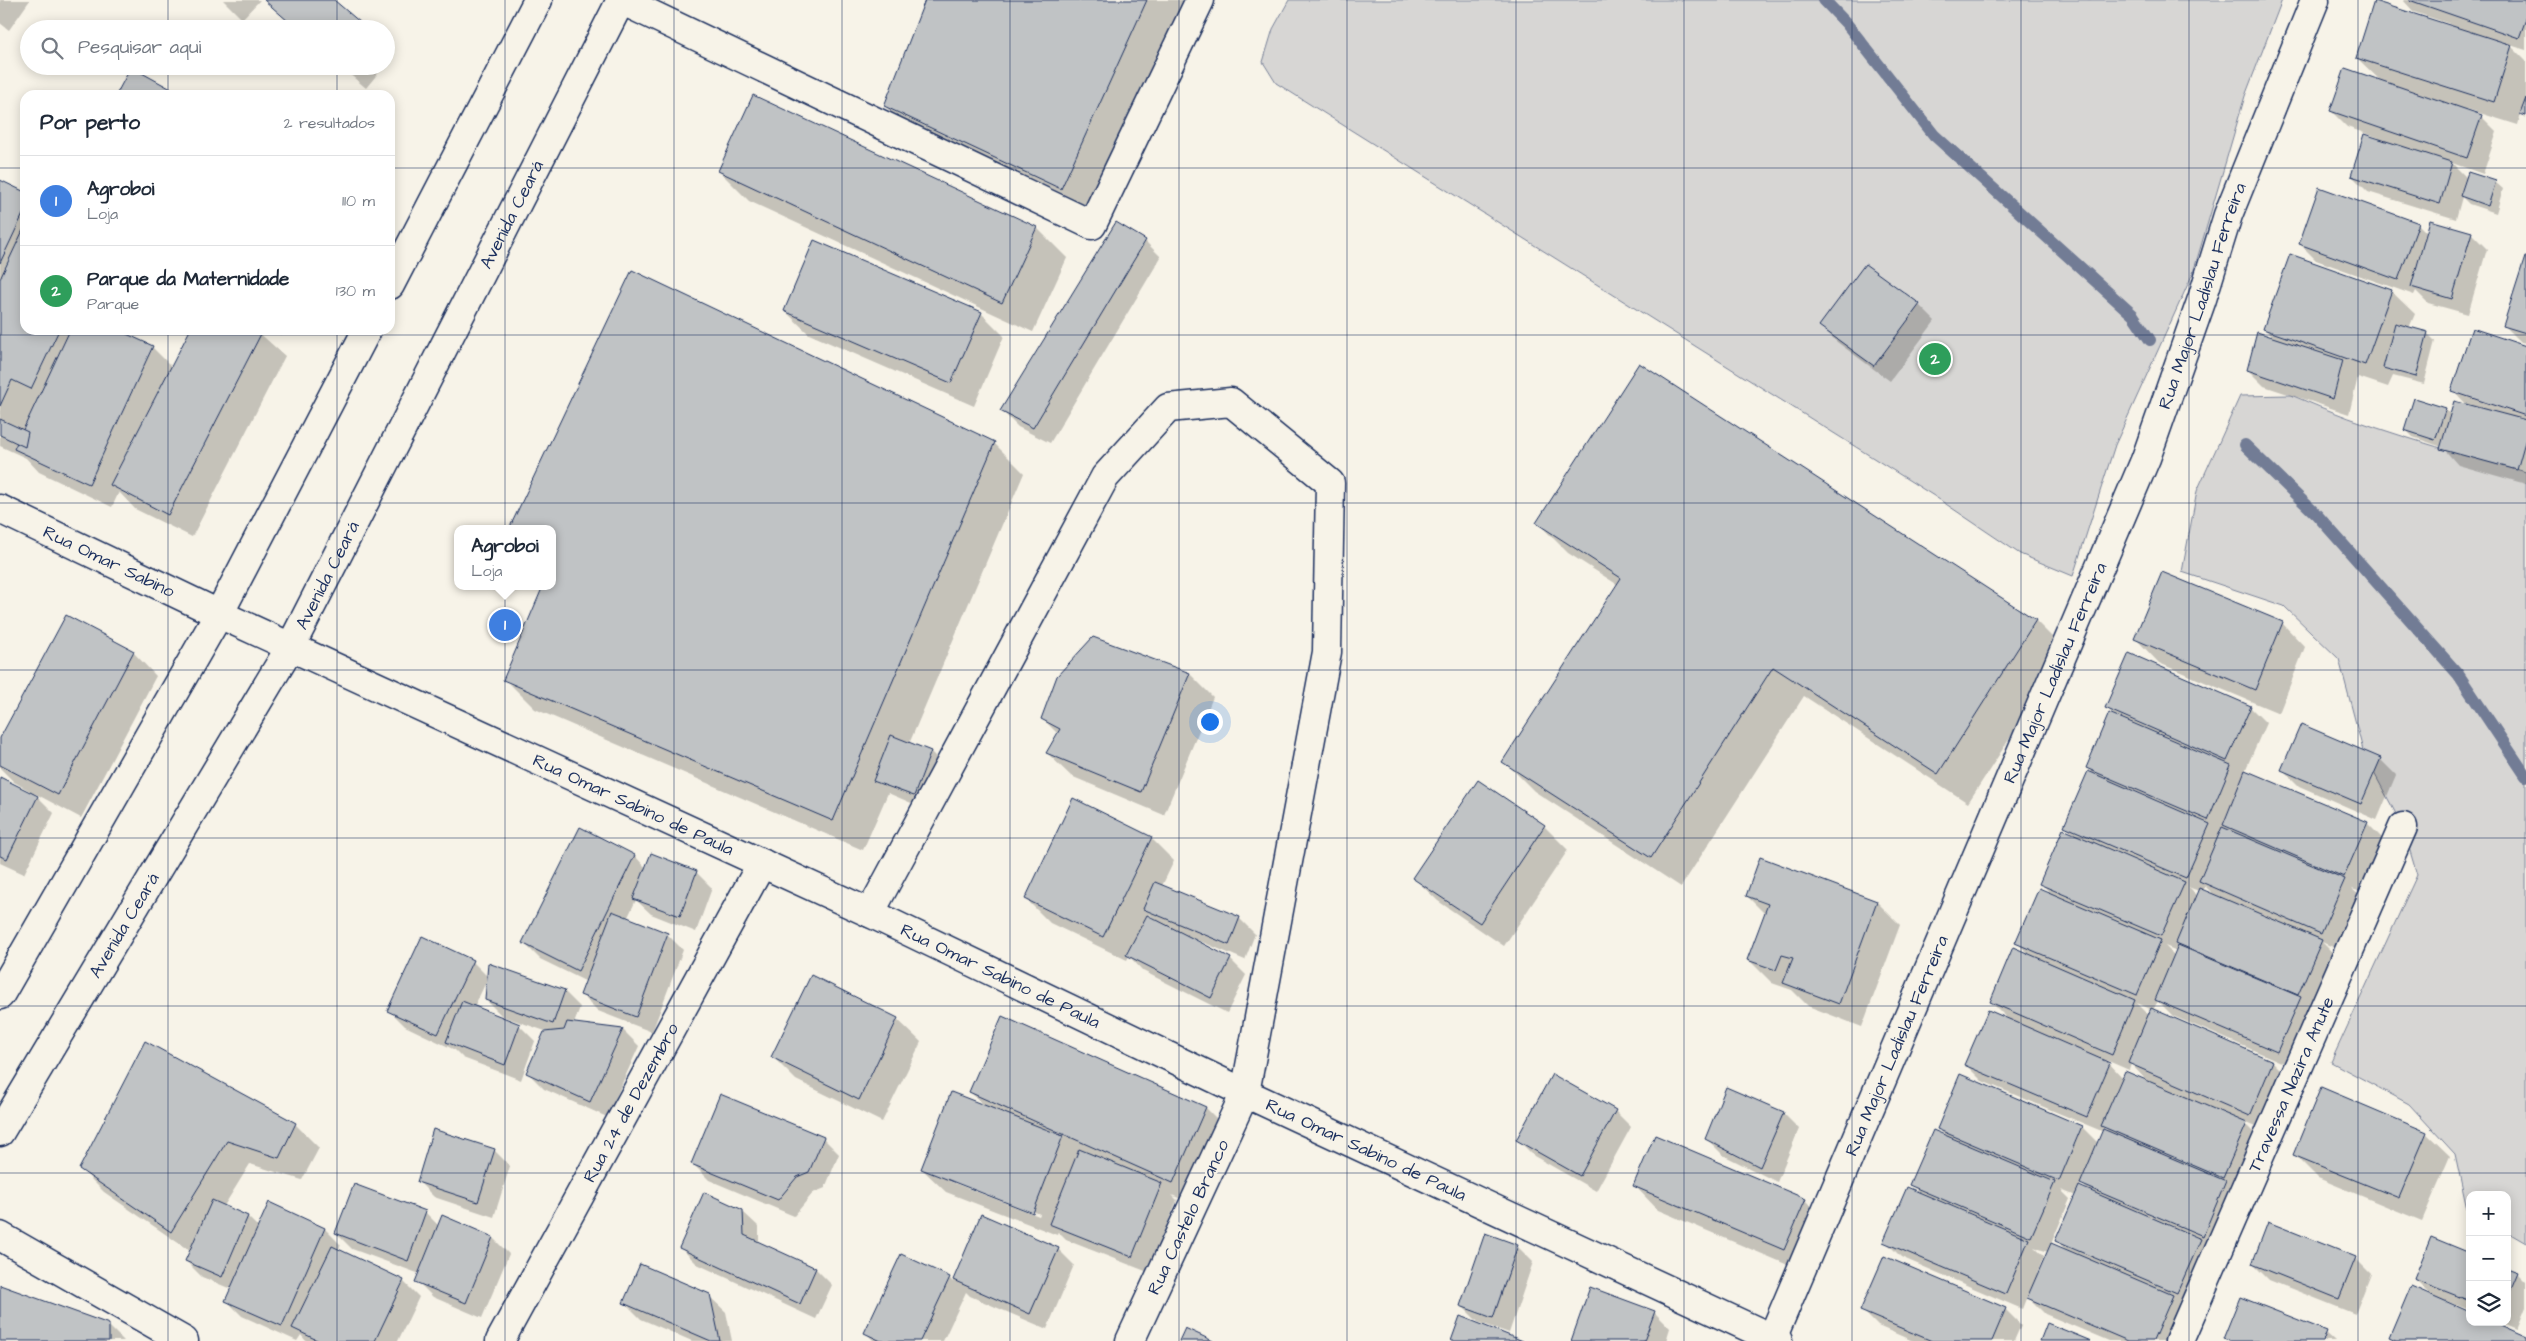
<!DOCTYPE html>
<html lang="pt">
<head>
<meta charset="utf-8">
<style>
	:root { --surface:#fff; --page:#f6f6f7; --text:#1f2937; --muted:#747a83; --line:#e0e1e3; --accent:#1f6fb2 }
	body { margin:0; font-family:"Architects Daughter",sans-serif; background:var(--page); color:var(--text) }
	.controls { position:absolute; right:15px; bottom:15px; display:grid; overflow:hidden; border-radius:10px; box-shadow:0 2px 12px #0003 }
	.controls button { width:45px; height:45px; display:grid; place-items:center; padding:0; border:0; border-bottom:1px solid var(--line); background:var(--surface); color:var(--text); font:25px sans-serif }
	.you { position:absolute; left:1209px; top:721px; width:18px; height:18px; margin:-12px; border:4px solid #fff; border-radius:50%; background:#1a73e8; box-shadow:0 0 0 8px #1a73e833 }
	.badge { display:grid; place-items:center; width:32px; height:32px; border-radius:50%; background:var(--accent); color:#fff; font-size:16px; font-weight:700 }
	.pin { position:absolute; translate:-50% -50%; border:2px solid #fff; box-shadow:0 1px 5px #0006 }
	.popup { position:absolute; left:454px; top:525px; width:102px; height:65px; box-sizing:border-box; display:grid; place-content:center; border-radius:10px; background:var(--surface); filter:drop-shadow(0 1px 4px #0005); font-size:16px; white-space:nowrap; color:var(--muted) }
	.popup b { font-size:19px; color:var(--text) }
	.popup::after { content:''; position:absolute; left:50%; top:100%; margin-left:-10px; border:10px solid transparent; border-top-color:var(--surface) }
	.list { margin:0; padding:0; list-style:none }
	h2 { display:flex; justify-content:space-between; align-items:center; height:65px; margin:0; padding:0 20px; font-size:21px }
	h2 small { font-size:16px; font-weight:400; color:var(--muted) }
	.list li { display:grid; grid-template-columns:32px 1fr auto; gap:15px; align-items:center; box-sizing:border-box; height:90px; padding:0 20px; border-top:1px solid var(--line) }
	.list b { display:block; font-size:19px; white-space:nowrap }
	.list p { margin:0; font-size:16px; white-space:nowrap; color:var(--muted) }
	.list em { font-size:16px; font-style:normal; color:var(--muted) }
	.icon { flex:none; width:28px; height:28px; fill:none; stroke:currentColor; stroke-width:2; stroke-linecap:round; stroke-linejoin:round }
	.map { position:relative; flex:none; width:2526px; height:1341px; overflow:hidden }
	.search { position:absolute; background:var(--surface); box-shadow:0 2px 12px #0003; left:20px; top:20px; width:375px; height:55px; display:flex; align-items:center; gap:12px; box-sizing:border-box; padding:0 18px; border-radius:28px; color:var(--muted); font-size:19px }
	.panel { position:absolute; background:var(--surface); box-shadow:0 2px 12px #0003; left:20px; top:90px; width:375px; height:245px; border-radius:15px }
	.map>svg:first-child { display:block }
	.green { fill:#d7d6d4; stroke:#798299 }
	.shadow { fill:#0003; fill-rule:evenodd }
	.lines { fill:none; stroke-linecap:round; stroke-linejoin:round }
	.stream { stroke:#727c95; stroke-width:12 }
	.building { fill:#c0c3c5; stroke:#1b2f5e }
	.minor-casing { stroke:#1b2f5e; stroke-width:31 }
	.major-casing { stroke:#1b2f5e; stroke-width:31 }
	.minor { stroke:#f7f3e8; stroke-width:28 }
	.major { stroke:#f7f3e8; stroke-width:28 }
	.grid { fill:none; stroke:#1b2f5e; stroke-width:1; stroke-opacity:0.55 }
	.labels { text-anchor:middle; stroke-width:4.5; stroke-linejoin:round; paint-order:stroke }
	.street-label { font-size:18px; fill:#1b2f5e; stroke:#f7f3e8 }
</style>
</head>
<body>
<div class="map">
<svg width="2526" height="1341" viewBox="0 0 2526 1341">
	<rect width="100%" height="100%" fill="#f7f3e8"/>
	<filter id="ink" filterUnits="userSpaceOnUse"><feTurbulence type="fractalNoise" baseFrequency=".02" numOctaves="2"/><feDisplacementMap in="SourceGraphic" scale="10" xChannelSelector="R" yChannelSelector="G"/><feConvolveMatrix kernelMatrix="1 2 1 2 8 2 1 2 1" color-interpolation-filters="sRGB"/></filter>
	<g filter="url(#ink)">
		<g class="green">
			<polygon points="1289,0 2282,0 2245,96 2193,273 2115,445 2073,576 2020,554 1934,496 1276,83 1263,62 1273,29"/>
			<path d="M2291,395C2367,428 2446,450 2526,472V1243L2507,1232V1195H2470V1215L2468,1214L2455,1154L2409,1104L2331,1062L2417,875L2403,827L2364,754L2339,659L2284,606L2182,572L2197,491L2240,396Z"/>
		</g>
		<g class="shadow">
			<polygon points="0,0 30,0 9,30 0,23"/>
			<polygon points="223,0 260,0 242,19"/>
			<polygon points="332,0 366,29 296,29 266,1"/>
			<polygon points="926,0 1191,0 1091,218 915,136 885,106"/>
			<polygon points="2403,0 2526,0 2526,50 2510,45 2526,61 2526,118 2521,113 2518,125 2467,109 2467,111 2481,116 2497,132 2483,174 2452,163 2467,178 2495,182 2503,189 2496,213 2469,204 2462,197 2456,219 2368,192 2352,176 2379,138 2347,127 2331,111 2382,82 2357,58 2449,26 2450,24 2414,12"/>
			<polygon points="386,47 394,55 386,64"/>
			<polygon points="340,66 384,66 366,88"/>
			<polygon points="719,171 1037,228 1067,258 1033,332 749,201"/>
			<polygon points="0,181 25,193 25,330 115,330 152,347 172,367 192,330 256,330 285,356 192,537 135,509 119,492 112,507 39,472 26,458 0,446"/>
			<polygon points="2418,224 2428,234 2471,233 2487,249 2468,314 2428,303 2416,291 2414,295 2316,260 2300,244"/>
			<polygon points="1145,241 1161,257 1050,443 1018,427 1002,411"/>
			<polygon points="2526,258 2526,343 2521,342 2505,326"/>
			<polygon points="2391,291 2415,314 2409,328 2427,333 2435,341 2424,384 2393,376 2388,387 2358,377 2349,414 2264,386 2248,370 2276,340 2264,328"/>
			<polygon points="1919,305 1935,321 1890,381 1837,342 1821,326"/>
			<polygon points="785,311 981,313 1004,336 974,406 809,334"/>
			<polygon points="272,330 283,330 281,335"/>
			<polygon points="2526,347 2526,484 2458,465 2442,447 2413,437 2406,430 2445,409 2451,415 2468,406 2453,390"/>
			<polygon points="1640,364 2036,621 2066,651 1968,803 1804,696 1681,887 1534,791 1504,761 1618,585 1568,553 1538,523"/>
			<polygon points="994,443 1024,473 909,744 931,752 947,768 930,811 888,793 863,850 535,709 505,679 552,586"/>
			<polygon points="2282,623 2305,647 2279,713 2159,663 2136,639"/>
			<polygon points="1093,638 1190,674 1213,697 1164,815 1071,776 1047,753 1058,734 1043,719"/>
			<polygon points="133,652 156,676 81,818 34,793 54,813 24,874 0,863 0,778 29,793 30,791 14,782 0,768 0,740"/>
			<path d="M2250,707L2266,723L2245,771L2367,823L2383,839L2361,892L2352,889L2360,896L2337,949L2322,942L2337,957L2293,1067L2173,1016L2158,1001L2153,1010L2273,1062L2289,1078L2266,1131L2242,1121L2262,1141L2193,1309L2178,1302L2188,1312L2176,1341H2109L2045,1314L2027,1296L2022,1309L1901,1257L1885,1241L1921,1194L1911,1184L1947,1137L1938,1128L1961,1075L2082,1127L2099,1144L2104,1132L1982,1081L1966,1065L2011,1022L1991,1002L2030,956L2017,942L2052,895L2041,883L2076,836L2066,826L2096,776L2087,768L2116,717L2107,708ZM2205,886L2216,897L2203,892ZM2188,887L2199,891L2197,896ZM2165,946L2177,951L2175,956ZM2137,1003L2152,1010L2150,1016ZM2106,1060L2129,1070L2131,1064L2149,1083L2123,1078ZM2105,1128L2111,1134L2104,1131ZM2081,1183L2091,1193L2079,1188ZM2061,1190L2076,1196L2057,1241L2067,1251L2051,1244L2070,1199ZM2034,1247L2048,1252L2039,1274L2037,1273L2044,1256Z"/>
			<polygon points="2380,759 2396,775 2377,820 2299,786 2283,770"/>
			<polygon points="1478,782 1544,826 1568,850 1504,946 1438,901 1414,878"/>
			<polygon points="580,829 635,856 646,868 696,872 712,888 696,932 651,914 636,900 627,919 667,934 683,950 652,1032 598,1011 582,995 587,982 540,959 524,943"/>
			<path d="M1151,838L1174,861L1162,886L1239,918L1255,934L1245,960L1195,939V941L1230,959L1246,975L1227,1013L1143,971L1129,956L1127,960L1050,923L1026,899ZM1149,914L1157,921L1148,917Z"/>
			<polygon points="1761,858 1877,902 1900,925 1862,1027 1808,1006 1792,990 1772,983 1748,959 1765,914 1747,896"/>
			<polygon points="472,961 488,977 564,991 580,1007 574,1024 623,1030 639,1046 607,1117 544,1089 528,1073 551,1033 502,1016 486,1000 488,978 474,1007 519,1025 535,1041 521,1080 463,1058 455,1050 405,1026 389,1010"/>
			<path d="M1003,1017L1206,1108L1229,1131L1196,1206L1172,1195L1177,1200L1148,1272L1066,1240L1058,1232L1057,1235L946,1192L922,1169L985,1106L970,1092ZM949,1178L1040,1214L1039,1216L949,1181Z"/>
			<polygon points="897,1019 921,1042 882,1122 796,1080 772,1056"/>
			<polygon points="1553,1076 1615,1111 1631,1127 1596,1191 1534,1156 1518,1140"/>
			<polygon points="1783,1113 1799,1129 1777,1182 1723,1155 1707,1139"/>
			<polygon points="295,1124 319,1148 302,1180 250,1164 224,1206 248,1217 259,1228 325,1229 341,1245 338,1250 403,1281 419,1297 398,1341 306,1341 301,1335 297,1341 242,1316 226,1300 231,1289 202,1277 186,1261 190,1251 104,1192 81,1169"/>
			<polygon points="2426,1133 2450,1156 2422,1221 2318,1178 2294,1154"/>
			<polygon points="823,1138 839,1154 825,1188 813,1193 794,1216 709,1180 693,1164"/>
			<polygon points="494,1150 510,1166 494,1217 434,1197 418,1181"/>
			<polygon points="1635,1186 1805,1200 1828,1224 1807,1273 1658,1210"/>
			<polygon points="742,1211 759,1227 759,1244 816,1269 832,1285 816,1319 697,1264 681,1248"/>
			<polygon points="425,1212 439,1226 443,1217 493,1238 509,1254 482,1318 433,1297 417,1281 420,1274 352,1249 336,1233"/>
			<polygon points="981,1216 1058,1249 1074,1265 1047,1329 970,1296 966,1292 943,1341 874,1341 865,1332 949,1278 953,1282"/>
			<polygon points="1517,1246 1533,1262 1509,1333 1478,1322 1462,1306"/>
			<polygon points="2470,1254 2470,1310 2446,1301 2445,1303 2470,1322 2526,1338 2526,1341 2394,1341 2390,1337 2434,1298 2415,1279"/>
			<polygon points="2355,1258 2371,1274 2355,1314 2269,1280 2253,1264"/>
			<polygon points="2507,1269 2517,1273 2526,1282 2526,1307 2517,1329 2500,1322 2507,1322"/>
			<polygon points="0,1286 108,1325 124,1341 0,1341"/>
			<polygon points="709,1296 726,1312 732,1341 692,1341 641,1319 625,1303"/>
			<polygon points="2241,1298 2326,1333 2335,1341 2227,1341 2225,1338"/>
			<polygon points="2005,1309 2021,1325 2014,1341 1913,1341 1878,1326 1862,1310"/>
			<polygon points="1654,1312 1670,1328 1666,1341 1572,1341"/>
		</g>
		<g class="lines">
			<g class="stream">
				<polyline points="1824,0 1846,23 1934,135 2133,315 2150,340"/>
				<polyline points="2245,445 2317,515 2458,674 2526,776"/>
			</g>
		</g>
		<g class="building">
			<polygon points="264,0 334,0 368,29 297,29"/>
			<polygon points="925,0 1147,0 1061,189 884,106"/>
			<polygon points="2409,0 2526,0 2526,19 2519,38"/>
			<polygon points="2374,1 2512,45 2494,102 2356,58"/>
			<polygon points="341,66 355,66 349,73"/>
			<polygon points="131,67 182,95 116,95"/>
			<polygon points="2345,68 2482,115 2467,158 2330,111"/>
			<polygon points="753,95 1037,227 1002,303 718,171"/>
			<polygon points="2526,98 2526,116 2520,114"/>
			<polygon points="2364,134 2452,162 2440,204 2351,176"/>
			<polygon points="2468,172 2496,181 2488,206 2460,196"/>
			<polygon points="0,180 25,192 25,210 0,263"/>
			<polygon points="2319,187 2419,223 2398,280 2299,244"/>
			<polygon points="2430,220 2472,232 2452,299 2411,287"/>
			<polygon points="1116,222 1146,240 1033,428 1000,411"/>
			<polygon points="25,226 25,330 59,330 31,389 12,380 0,406 0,279"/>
			<polygon points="814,240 982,312 951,383 784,311"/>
			<polygon points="2290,254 2392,290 2365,365 2263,329"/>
			<polygon points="2525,257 2526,257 2526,333 2503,326"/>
			<polygon points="1865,264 1920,304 1874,366 1819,326"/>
			<polygon points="632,270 995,442 833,821 503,680 543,586 552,586 552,529 509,529"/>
			<polygon points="2395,323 2428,332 2416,377 2383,368"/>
			<polygon points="2472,328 2526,346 2526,416 2451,391"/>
			<polygon points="70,330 118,330 153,346 89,484 14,449"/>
			<polygon points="190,330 262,332 168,515 110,485"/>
			<polygon points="2257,332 2343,360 2333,399 2247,370"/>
			<polygon points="1639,363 2036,620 1938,774 1773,667 1651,858 1502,762 1621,578 1536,523"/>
			<polygon points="2414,398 2446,408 2435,440 2404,430"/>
			<polygon points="2454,401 2526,420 2526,438 2517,470 2440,449"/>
			<polygon points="0,419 28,432 25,447 0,435"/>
			<polygon points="2162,572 2283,622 2255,690 2134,639"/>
			<polygon points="66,615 134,651 58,795 0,765 0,738"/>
			<polygon points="1093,637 1190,673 1141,792 1046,753 1060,729 1041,719 1057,676"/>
			<polygon points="2129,653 2251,706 2227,761 2105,708"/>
			<polygon points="2109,713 2231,765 2208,820 2086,768"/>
			<polygon points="2301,724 2381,758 2361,804 2281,770"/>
			<polygon points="891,735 931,751 914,796 873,781"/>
			<polygon points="2245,770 2368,822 2344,877 2223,825"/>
			<polygon points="2088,771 2210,824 2186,878 2064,826"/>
			<polygon points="0,777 38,796 7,859 0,856"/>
			<polygon points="1478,780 1545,825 1480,923 1412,878"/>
			<polygon points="1073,798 1152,837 1103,937 1025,899"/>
			<polygon points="580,827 635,855 578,971 522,943"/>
			<polygon points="2222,827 2345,879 2321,934 2199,881"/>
			<polygon points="2063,829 2185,882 2161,936 2039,884"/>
			<polygon points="651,853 697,871 680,916 633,899"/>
			<polygon points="1760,857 1877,901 1839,1004 1783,983 1793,958 1782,955 1776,970 1747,960 1768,904 1746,896"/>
			<polygon points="1155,882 1240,917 1229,945 1143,909"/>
			<polygon points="2039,888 2161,940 2137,995 2015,943"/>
			<polygon points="2199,888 2322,940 2298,995 2176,943"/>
			<polygon points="612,911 668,933 636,1017 580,995"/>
			<polygon points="1147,915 1231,958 1211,998 1126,955"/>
			<polygon points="422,936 473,960 438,1034 387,1011"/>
			<polygon points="2178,945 2301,997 2277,1052 2155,1000"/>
			<polygon points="2013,947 2135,1000 2112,1055 1990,1002"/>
			<polygon points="488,963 565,990 553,1024 485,1000"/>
			<polygon points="811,975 898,1018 859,1100 771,1057"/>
			<polygon points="462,1001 520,1024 505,1065 446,1042"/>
			<polygon points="2151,1008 2273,1061 2250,1116 2128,1063"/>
			<polygon points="1988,1010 2110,1063 2087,1117 1964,1065"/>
			<polygon points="1002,1016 1206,1107 1173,1183 969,1092"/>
			<polygon points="567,1022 623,1029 590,1102 526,1073 544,1032 564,1030"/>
			<polygon points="145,1041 296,1123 279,1158 227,1141 171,1232 79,1169"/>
			<polygon points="2125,1071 2247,1123 2223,1178 2101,1126"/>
			<polygon points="1552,1074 1616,1110 1580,1176 1516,1140"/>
			<polygon points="1960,1074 2082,1126 2059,1181 1937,1129"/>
			<polygon points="1726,1087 1784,1112 1760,1167 1705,1139"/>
			<polygon points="2321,1087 2427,1132 2399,1198 2293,1155"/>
			<polygon points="951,1092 1063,1136 1033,1213 921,1169"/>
			<polygon points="720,1094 824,1137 809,1172 797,1177 778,1200 691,1164"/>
			<polygon points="433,1129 495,1149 478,1202 417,1182"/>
			<polygon points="2103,1129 2226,1181 2203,1236 2080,1184"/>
			<polygon points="1933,1130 2055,1182 2031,1237 1909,1185"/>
			<polygon points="1655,1135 1806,1199 1784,1250 1633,1186"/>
			<polygon points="1079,1149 1162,1183 1132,1257 1049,1224"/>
			<polygon points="354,1184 426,1211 408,1261 335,1233"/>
			<polygon points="2079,1186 2201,1239 2177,1293 2055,1241"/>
			<polygon points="1907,1187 2029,1239 2006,1294 1883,1242"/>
			<polygon points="704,1192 743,1210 744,1235 816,1268 800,1304 679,1248"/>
			<polygon points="212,1200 248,1216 222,1277 185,1261"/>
			<polygon points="269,1202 325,1228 282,1326 225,1301"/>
			<polygon points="981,1214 1059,1248 1030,1314 953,1280"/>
			<polygon points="442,1215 493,1237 466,1303 415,1282"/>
			<polygon points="2268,1222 2356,1257 2339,1299 2252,1264"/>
			<polygon points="1485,1233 1518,1245 1493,1318 1460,1306"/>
			<polygon points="2431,1237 2470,1253 2470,1301 2414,1279"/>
			<polygon points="2051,1243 2173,1295 2153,1341 2128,1341 2027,1298"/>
			<polygon points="332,1246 404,1280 375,1341 319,1341 292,1328"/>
			<polygon points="901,1254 950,1277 920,1341 881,1341 864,1333"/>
			<polygon points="1884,1256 2006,1308 1992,1341 1932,1341 1860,1311"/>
			<polygon points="640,1264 710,1294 720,1341 711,1341 623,1303"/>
			<polygon points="2507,1268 2518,1272 2507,1298"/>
			<polygon points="0,1285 109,1324 109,1341 0,1341"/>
			<polygon points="2411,1286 2470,1312 2470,1322 2493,1322 2526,1337 2526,1341 2396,1341 2389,1338"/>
			<polygon points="1590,1287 1655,1311 1644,1341 1571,1341"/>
			<polygon points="2240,1297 2327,1331 2323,1341 2229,1341 2223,1339"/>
			<polygon points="1460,1316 1523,1341 1451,1341"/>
			<polygon points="2047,1323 2091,1341 2040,1341"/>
			<polygon points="1185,1328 1213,1341 1179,1341"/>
		</g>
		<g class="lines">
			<defs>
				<g id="minor">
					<polyline points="621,0 1092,225 1200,0"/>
					<path id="s1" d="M0,509L219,614L870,913L1245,1093L1778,1341"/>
					<polyline points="870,913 1105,477 1168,408 1231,402 1330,483 1327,652 1245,1093 1130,1341"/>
					<polyline points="0,1236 184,1341"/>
					<path id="s2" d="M500,1341L762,863"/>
					<path id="s3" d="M1771,1341L2146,458L2202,299L2228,215L2315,0"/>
					<path id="s4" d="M2179,1341L2403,827"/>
				</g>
				<g id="major">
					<polyline points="390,285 538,0"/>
					<polyline points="0,995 219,614 367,330"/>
					<path id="s5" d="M0,1132L291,646L621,0"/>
				</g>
			</defs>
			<use href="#minor" class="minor-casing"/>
			<use href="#major" class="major-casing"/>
			<use href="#minor" class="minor"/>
			<use href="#major" class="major"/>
		</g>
	</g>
	<path class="grid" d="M168,0V29M337,0V29M505,0V1341M674,0V1341M842,0V1341M1010,0V1341M1179,0V1341M1347,0V1341M1516,0V1341M1684,0V1341M1852,0V1341M2021,0V1341M2189,0V1341M2358,0V1341M168,66V95M337,66V95M0,168H25M390,168H2526M168,330V1341M337,330V1341M0,335H2526M0,503H2526M0,670H2526M0,838H2526M0,1006H2526M0,1173H2526"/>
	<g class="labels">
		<g class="street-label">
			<text dy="6" stroke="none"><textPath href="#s5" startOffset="1051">Avenida Ceará</textPath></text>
			<text dy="6" stroke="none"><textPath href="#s3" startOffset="1131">Rua Major Ladislau Ferreira</textPath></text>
			<text dy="6" stroke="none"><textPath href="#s1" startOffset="121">Rua Omar Sabino</textPath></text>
			<text dy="6" stroke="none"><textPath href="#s5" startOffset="646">Avenida Ceará</textPath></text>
			<text dy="6" stroke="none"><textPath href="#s3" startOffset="726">Rua Major Ladislau Ferreira</textPath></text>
			<text dy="6" stroke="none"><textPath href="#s1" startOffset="699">Rua Omar Sabino de Paula</textPath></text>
			<text dy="6" stroke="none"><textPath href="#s5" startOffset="241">Avenida Ceará</textPath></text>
			<text dy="6" stroke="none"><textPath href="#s1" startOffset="1104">Rua Omar Sabino de Paula</textPath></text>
			<text dy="6" stroke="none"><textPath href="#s3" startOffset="321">Rua Major Ladislau Ferreira</textPath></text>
			<text dy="6" stroke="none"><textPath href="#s4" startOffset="280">Travessa Nazira Anute</textPath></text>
			<text dy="6" stroke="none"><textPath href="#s2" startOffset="272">Rua 24 de Dezembro</textPath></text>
			<text dy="6" stroke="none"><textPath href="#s1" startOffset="1509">Rua Omar Sabino de Paula</textPath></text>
			<text transform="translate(1188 1217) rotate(-65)" y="6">Rua Castelo Branco</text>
		</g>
	</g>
</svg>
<div class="controls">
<button>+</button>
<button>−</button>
<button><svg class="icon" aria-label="layers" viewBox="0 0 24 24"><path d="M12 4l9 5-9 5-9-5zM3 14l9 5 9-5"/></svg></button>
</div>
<div class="you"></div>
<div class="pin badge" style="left:505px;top:625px;background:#3f7fe0">1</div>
<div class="popup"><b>Agroboi</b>Loja</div>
<div class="pin badge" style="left:1935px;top:359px;background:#2e9e5b">2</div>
<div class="search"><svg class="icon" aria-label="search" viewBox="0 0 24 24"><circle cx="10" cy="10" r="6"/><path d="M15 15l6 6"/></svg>Pesquisar aqui</div>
<section class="panel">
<h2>Por perto<small>2 resultados</small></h2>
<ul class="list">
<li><span class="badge" style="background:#3f7fe0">1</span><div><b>Agroboi</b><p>Loja</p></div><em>110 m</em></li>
<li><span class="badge" style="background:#2e9e5b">2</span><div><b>Parque da Maternidade</b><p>Parque</p></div><em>130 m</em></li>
</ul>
</section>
</div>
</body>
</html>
